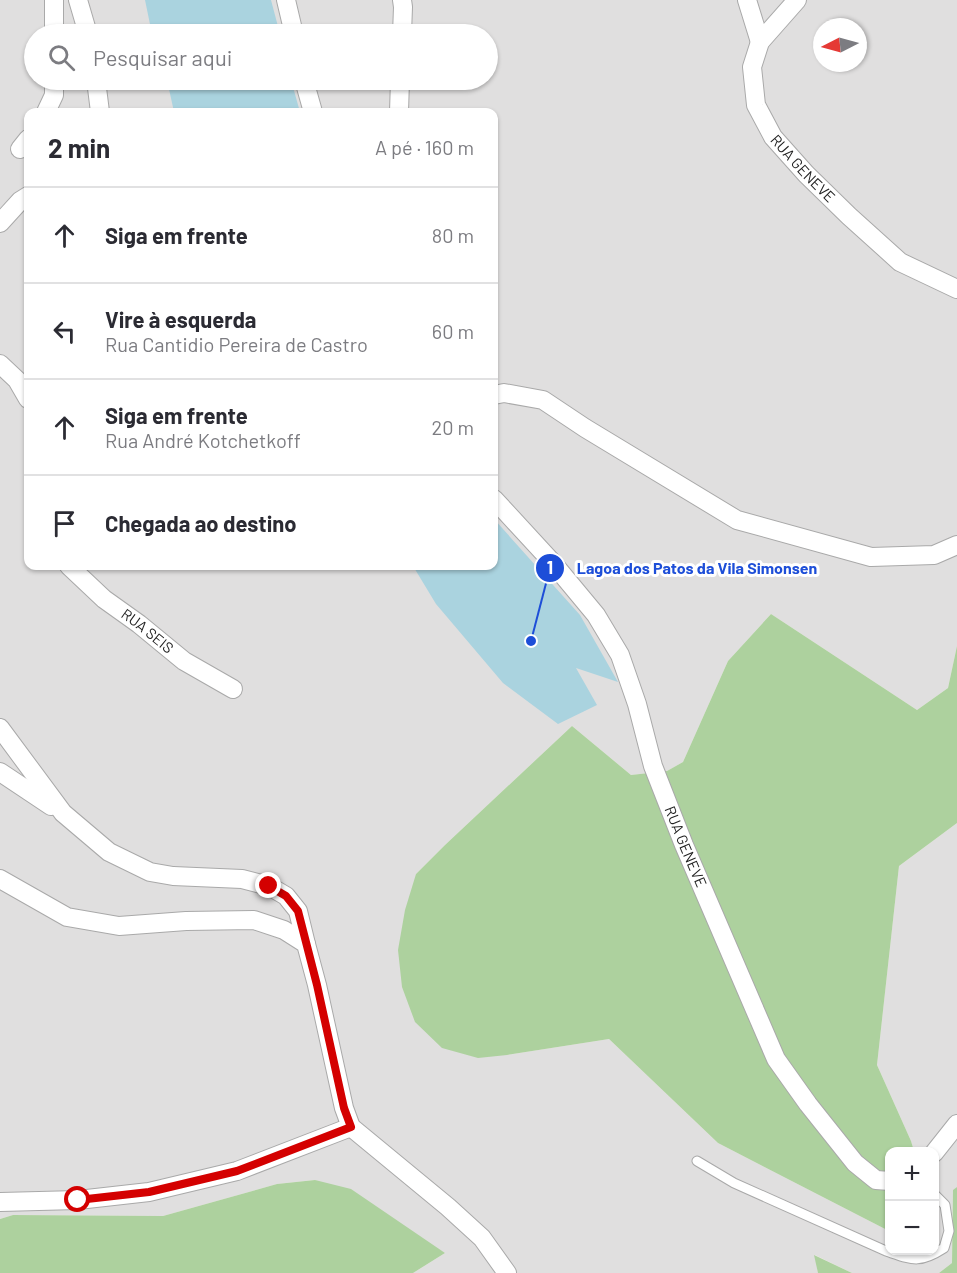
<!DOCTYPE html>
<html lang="pt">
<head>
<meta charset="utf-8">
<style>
	:root { --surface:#fff; --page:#f2f2f3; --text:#2b2b33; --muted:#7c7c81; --line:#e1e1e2 }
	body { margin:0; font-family:Barlow,sans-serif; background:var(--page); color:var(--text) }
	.controls { position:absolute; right:18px; bottom:18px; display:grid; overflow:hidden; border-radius:12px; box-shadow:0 2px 4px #0004 }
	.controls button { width:54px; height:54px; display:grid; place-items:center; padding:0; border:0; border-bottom:2px solid var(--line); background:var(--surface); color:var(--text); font:30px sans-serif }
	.compass { position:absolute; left:813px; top:18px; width:54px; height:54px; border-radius:50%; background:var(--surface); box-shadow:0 2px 4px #0004; rotate:264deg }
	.stop { position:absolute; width:18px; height:18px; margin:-14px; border:4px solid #d40000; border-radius:50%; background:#fff }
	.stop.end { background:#d40000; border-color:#fff; box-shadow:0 2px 6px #0008 }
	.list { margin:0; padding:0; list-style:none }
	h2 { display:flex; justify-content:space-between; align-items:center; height:78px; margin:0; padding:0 24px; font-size:26px }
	h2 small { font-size:20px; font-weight:400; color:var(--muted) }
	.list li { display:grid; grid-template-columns:39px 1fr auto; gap:18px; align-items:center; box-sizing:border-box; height:96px; padding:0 24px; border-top:2px solid var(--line) }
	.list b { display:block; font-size:22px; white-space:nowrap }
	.list p { margin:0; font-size:20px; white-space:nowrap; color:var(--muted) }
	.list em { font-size:20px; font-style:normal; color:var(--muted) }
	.icon { flex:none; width:33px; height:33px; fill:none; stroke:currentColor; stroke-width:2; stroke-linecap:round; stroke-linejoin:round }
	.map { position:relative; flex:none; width:957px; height:1273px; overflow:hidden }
	.search { position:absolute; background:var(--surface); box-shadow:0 2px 4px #0004; left:24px; top:24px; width:474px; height:66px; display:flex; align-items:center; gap:15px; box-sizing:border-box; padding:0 21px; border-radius:33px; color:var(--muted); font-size:22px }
	.panel { position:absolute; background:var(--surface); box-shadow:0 2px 4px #0004; left:24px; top:108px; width:474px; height:462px; border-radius:12px }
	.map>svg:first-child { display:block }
	.residential { fill:#e0dfdf; fill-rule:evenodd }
	.forest { fill:#add19e }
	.water { fill:#aad3df }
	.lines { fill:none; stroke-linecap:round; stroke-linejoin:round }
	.service-casing { stroke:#a9a9a9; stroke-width:11 }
	.minor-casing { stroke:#a9a9a9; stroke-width:20 }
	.service { stroke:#fff; stroke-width:9 }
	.minor { stroke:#fff; stroke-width:18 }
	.route { stroke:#d40000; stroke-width:8 }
	.labels { text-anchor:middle; stroke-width:6; stroke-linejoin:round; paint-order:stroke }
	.street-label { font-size:15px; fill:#222; stroke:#fff }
	.leader { fill:none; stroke:#1d4ed8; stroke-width:2 }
	.callout-dot { fill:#1d4ed8; stroke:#fff; stroke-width:2 }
	.mark-label { font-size:18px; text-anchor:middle; font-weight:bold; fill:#fff }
	.callout-label { font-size:16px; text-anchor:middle; font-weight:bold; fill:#1d4ed8; stroke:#fff; stroke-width:6; stroke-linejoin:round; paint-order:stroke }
</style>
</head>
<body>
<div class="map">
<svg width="957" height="1273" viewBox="0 0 957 1273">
	<rect width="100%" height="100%" fill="#f2efe9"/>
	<path class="residential" d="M0,0H957V646L948,688L917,710L771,614L728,661L683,762L667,771L631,775L572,726L445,845L416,874L507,1055L609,1039L718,1143L889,1231L890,1250H934V1152L914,1151L911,1141L877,1065L899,866L957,823V1187L953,1191L952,1263L939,1273H852L815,1255L818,1273H413L445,1253L315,1180L277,1184L163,1216L13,1215L0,1219ZM822,27H858V63H822ZM34,34H488V80H34ZM28,112H494V566H28Z"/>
	<g class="forest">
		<polygon points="771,614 917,710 948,688 957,646 957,823 899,866 877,1065 911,1141 914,1151 890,1152 889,1231 718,1143 609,1039 507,1055 478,1058 442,1048 415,1022 402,987 398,950 405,910 416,874 445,845 572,726 631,775 667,771 683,762 728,661"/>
		<polygon points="315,1180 351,1189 445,1253 413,1273 0,1273 0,1219 13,1215 163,1216 277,1184"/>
		<polygon points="957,1187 957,1273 939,1273 952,1263 953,1190"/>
		<polygon points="814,1255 852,1273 818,1273"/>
	</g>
	<g class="water">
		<polygon points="145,0 271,0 280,34 152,34"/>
		<polygon points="167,80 291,80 300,112 174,112"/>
		<polygon points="494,519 580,615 618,682 576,668 597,705 558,724 503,683 436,604 413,566 494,566"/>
	</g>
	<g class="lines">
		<defs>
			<path id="service" d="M697,1161L734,1183L886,1251C913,1260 919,1264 944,1248L949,1231L945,1205L934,1194"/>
			<g id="minor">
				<polyline points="54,0 54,34"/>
				<polyline points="78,0 88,34"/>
				<polyline points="286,0 294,34"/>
				<polyline points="747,0 760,42"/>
				<path id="s1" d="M797,0L760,42L752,67L756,105L773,137L806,174L849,216L900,262L957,289"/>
				<polyline points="402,34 403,7 402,0"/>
				<polyline points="96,80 100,112"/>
				<polyline points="304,80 313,112"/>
				<polyline points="46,112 54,95 54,80"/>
				<polyline points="399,112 400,80"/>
				<polyline points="20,149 28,139"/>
				<polyline points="0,223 20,201 28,196"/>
				<polyline points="0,364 17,380 28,399"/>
				<polyline points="494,395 504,393 543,400 585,428 737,520 871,557 934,555 957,545"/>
				<path id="s2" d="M494,499L552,562L596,615L620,655L637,704L653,766L684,845L776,1059L808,1104L855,1163L876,1180L890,1181"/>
				<path id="s3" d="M69,566L104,599L139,624L184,661L233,689"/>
				<polyline points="0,728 63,813 109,852 150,872 173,876 242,879 269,886 286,896 298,911 306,944"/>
				<polyline points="0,772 51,806"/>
				<polyline points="0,879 67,917 119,926 186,921 254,920 284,930 306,944 317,985 344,1108 351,1127 448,1207 482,1238 507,1273"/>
				<polyline points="934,1153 957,1124"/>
				<polyline points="0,1202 78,1200 149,1192 237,1171 351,1127"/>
			</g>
		</defs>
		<use href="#service" class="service-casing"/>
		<use href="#minor" class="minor-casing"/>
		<use href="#service" class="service"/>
		<use href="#minor" class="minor"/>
	</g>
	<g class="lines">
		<polyline class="route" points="78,1200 149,1192 237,1171 351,1127 344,1108 317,985 298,911 286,896 269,886"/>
	</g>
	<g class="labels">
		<g class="street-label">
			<text dy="5" stroke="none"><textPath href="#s1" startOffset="200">RUA GENEVE</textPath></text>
			<text dy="5" stroke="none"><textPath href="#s3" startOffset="102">RUA SEIS</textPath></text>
			<text dy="5" stroke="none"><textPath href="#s2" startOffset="404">RUA GENEVE</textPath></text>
		</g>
	</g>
	<path class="leader" d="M531 641L550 568"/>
	<g class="callout-dot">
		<circle cx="531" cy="641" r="6"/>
		<circle cx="550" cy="568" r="15"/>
	</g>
	<g class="mark-label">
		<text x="550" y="574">1</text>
	</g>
	<g class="callout-label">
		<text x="697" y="574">Lagoa dos Patos da Vila Simonsen</text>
	</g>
</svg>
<div class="controls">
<button>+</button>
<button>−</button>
</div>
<svg class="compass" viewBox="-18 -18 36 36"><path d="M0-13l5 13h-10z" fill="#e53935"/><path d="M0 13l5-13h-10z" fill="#7c7c81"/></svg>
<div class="stop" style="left:78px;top:1200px"></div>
<div class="stop end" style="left:269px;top:886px"></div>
<div class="search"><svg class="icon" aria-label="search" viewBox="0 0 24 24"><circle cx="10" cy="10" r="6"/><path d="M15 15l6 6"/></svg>Pesquisar aqui</div>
<section class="panel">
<h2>2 min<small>A pé · 160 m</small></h2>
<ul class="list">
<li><svg class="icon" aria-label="ahead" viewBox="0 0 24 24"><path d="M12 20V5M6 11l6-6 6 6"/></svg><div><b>Siga em frente</b></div><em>80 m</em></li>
<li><svg class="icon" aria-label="left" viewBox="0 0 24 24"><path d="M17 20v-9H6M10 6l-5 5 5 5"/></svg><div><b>Vire à esquerda</b><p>Rua Cantidio Pereira de Castro</p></div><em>60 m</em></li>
<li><svg class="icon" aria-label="ahead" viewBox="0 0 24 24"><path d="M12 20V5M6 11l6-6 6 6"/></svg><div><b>Siga em frente</b><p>Rua André Kotchetkoff</p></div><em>20 m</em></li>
<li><svg class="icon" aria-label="arrive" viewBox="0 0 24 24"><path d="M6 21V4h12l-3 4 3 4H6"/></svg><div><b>Chegada ao destino</b></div></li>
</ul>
</section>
</div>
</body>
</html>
